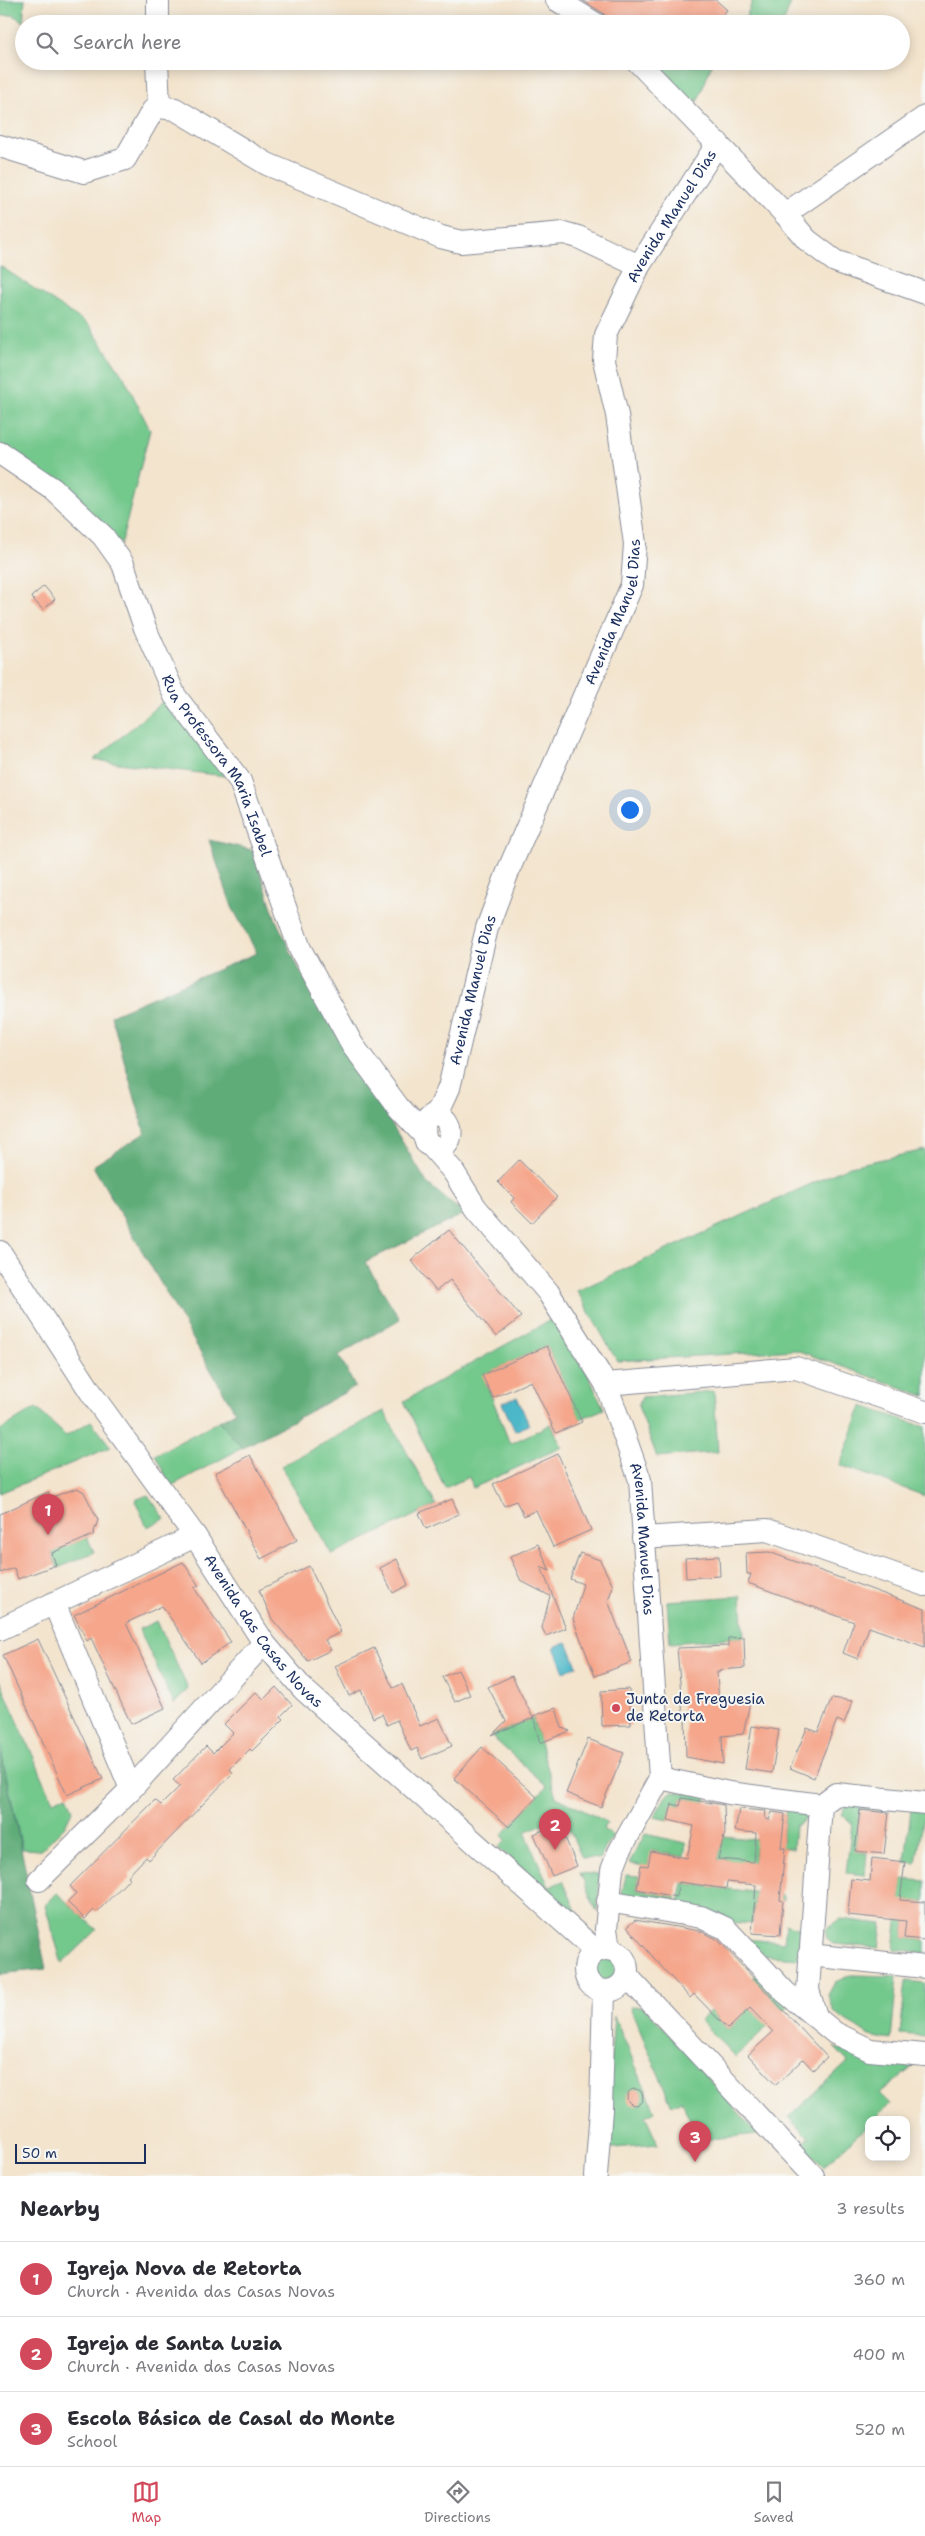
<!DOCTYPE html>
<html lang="en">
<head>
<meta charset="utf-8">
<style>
	:root { --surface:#fff; --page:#f2f2f3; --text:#2b2b33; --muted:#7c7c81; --line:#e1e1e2; --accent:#d1495b }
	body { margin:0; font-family:"Shantell Sans",sans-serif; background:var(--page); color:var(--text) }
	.controls { position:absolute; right:15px; bottom:15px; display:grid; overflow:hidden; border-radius:10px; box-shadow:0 2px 12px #0003 }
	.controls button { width:45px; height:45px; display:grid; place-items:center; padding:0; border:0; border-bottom:1px solid var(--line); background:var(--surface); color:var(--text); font:25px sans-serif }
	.scale { position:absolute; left:15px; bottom:12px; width:131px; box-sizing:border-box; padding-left:5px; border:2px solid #1b2f5e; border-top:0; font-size:14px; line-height:18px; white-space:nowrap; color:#1b2f5e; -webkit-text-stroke:4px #f6f6f2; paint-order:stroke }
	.you { position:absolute; left:629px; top:809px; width:18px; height:18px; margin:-12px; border:4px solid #fff; border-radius:50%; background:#1a73e8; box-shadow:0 0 0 8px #1a73e833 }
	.badge { display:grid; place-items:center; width:32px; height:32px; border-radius:50%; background:var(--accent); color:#fff; font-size:16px; font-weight:700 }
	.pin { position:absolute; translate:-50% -41px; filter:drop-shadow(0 1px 2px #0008) }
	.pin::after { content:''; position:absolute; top:26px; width:18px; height:15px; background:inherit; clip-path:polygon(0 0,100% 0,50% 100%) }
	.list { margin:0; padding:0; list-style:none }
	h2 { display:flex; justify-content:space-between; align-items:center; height:65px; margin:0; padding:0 20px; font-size:21px }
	h2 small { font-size:16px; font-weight:400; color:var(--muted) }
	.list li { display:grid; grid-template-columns:32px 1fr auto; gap:15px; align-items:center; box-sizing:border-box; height:75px; padding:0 20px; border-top:1px solid var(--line) }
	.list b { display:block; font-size:19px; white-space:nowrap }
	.list p { margin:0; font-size:16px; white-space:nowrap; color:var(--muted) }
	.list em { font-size:16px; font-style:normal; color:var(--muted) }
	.icon { flex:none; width:28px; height:28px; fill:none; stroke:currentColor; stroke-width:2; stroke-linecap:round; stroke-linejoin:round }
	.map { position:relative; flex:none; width:925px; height:2176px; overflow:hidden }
	.search { position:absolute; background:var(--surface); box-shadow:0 2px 12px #0003; left:15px; right:15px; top:15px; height:55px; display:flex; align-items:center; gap:12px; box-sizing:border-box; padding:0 18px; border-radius:28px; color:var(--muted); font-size:19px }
	.sheet { height:290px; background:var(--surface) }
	nav { display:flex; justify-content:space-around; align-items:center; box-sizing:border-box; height:70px; border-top:1px solid var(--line); background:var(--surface); font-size:14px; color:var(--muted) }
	nav a { display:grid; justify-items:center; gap:2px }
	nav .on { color:var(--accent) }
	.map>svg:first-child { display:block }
	.green { fill:#73c88c; stroke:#477c75 }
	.forest { fill:#5eac78; stroke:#3c6e6b }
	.water { fill:#4bb7c8; stroke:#337393 }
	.building { fill:#f5a68b }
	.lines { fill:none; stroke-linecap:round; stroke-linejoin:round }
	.minor-casing { stroke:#878a96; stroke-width:24 }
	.minor { stroke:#fff; stroke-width:22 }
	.poi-dot { fill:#d1495b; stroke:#f6f6f2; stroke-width:2 }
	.labels { text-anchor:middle; stroke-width:4; stroke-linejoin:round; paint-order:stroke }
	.street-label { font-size:15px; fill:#1b2f5e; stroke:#f6f6f2 }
	.poi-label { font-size:15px; fill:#1b2f5e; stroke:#f6f6f2; text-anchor:start }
</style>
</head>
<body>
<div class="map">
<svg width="925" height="2176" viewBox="0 0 925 2176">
	<rect width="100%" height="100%" fill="#f6f6f2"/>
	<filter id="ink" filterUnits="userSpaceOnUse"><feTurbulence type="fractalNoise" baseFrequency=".02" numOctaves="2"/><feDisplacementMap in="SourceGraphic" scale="10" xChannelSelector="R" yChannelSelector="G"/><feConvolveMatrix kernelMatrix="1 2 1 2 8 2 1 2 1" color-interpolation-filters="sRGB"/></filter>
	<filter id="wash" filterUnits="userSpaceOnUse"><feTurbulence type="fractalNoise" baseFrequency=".0096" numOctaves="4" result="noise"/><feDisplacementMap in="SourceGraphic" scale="20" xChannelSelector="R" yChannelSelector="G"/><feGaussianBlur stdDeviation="1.12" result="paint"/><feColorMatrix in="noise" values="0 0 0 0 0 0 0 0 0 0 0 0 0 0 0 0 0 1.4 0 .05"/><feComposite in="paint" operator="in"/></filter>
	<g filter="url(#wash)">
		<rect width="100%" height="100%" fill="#f3e4cd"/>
		<g class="green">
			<polygon points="0,0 25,0 23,22 13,15 0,16"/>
			<polygon points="753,0 792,0 783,24 743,24"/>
			<polygon points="647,61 671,61 676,66 681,61 713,61 698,101 687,101"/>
			<polygon points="0,266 89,325 124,377 150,430 121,544 0,445"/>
			<polygon points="168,697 224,776 94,760"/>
			<polygon points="925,1150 925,1396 796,1350 617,1361 577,1291 850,1166"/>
			<polygon points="552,1319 583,1364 604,1409 580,1419 547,1346 483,1375 510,1444 551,1424 562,1447 473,1488 469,1477 445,1488 404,1401"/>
			<polygon points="714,1391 718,1452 657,1457 638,1406 642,1397"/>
			<polygon points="862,1406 925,1427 925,1496 840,1465"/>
			<polygon points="36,1408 66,1436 91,1421 111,1447 0,1493 0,1430"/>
			<polygon points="384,1411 436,1505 332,1555 281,1466"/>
			<polygon points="219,1421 242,1448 171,1486 155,1455"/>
			<polygon points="148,1495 165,1519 147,1527 135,1500"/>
			<polygon points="87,1537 94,1552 58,1568 52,1553"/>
			<polygon points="741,1596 744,1637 670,1643 667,1601"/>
			<polygon points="157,1621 188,1689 174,1704 139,1629"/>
			<polygon points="0,1681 53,1801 67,1795 73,1809 65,1826 41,1850 22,1849 0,1747"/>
			<polygon points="533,1718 556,1797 607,1822 603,1829 613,1836 603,1850 601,1859 582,1858 563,1815 525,1832 549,1887 563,1881 582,1924 498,1847 506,1840 502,1835 547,1786 491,1736"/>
			<polygon points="673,1791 707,1796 705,1803 682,1798 680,1806 672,1805 668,1820 654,1817 666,1796"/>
			<polygon points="845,1805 890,1807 889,1811 860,1808 855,1851 867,1853 865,1875 846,1873 852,1823 842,1815"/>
			<polygon points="786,1807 808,1811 809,1817 795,1826 793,1849 755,1846 753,1873 728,1870 728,1860 718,1859 724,1836 782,1843"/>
			<polygon points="911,1809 925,1810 916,1863 905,1862"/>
			<polygon points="645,1834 686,1843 684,1857 652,1851 648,1867 629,1863"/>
			<polygon points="580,1873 600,1875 597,1912"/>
			<polygon points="626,1875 639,1876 637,1890 676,1897 674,1907 621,1897"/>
			<polygon points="902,1879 925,1881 925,1902 908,1901 904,1938 925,1940 925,1953 894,1949"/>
			<polygon points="683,1883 783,1896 783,1901 755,1898 752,1924 728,1922 678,1908"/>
			<polygon points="57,1893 97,1930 62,1964 45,1905"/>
			<path d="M841,1919L882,1924L879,1948L833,1944C826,1940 825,1936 827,1928Z"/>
			<polygon points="786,1924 802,1930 801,1955 797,1958 755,1955 742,1939 784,1942"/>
			<circle cx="606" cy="1969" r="11"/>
			<polygon points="760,1971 791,2004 735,2057 700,2020 710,2011 728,2029 750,2008 761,2019 752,1979"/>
			<polygon points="851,1975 897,1976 891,2040 869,2036 834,2012 828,1995 835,1982"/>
			<polygon points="906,1981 925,1983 925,2036 900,2034"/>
			<polygon points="638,2006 646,2008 758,2134 700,2140 681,2101 672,2106 630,2007"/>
			<polygon points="614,2016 655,2111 645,2116 658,2144 604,2149"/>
			<polygon points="834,2047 869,2059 916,2064 880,2094 890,2104 874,2120 869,2120 869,2124 823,2167 802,2145 809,2138 789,2117 848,2062"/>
		</g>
		<g class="forest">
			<polygon points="209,840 253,850 276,920 298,967 427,1183 464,1214 365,1262 400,1319 339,1355 355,1387 242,1448 219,1421 235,1412 93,1166 145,1133 111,1015 257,953 232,907"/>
			<polygon points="0,1747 46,1969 0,1974"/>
		</g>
		<g class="water">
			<polygon points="517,1397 529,1425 515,1431 502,1403"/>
			<polygon points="567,1642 577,1666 564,1672 554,1647"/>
		</g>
		<g id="blocks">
			<g class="building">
				<polygon points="582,0 716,0 727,10 715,24 629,24 622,18 616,24 609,24 603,13"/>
				<polygon points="44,586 55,599 43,610 31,597"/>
				<polygon points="519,1160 557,1197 532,1223 511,1202 514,1198 498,1182"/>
				<polygon points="449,1230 521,1317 496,1337 450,1280 436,1291 411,1260"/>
				<polygon points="547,1346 582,1422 556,1433 531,1381 493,1398 482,1375"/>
				<polygon points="558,1454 591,1530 553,1547 536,1510 524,1516 516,1501 504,1506 493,1484"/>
				<polygon points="250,1455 297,1540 261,1559 215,1473"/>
				<polygon points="77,1488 84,1492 98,1520 93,1535 52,1553 56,1565 18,1579 14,1568 0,1573 0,1514 48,1492 50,1498"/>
				<polygon points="452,1499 459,1514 426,1529 419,1513"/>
				<polygon points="538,1544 550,1571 541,1567 566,1628 546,1636 542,1628 550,1596 521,1581 510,1557"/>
				<polygon points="769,1552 925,1609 925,1647 869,1627 858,1659 843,1653 854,1622 748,1583 751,1574 747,1574 746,1553"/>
				<polygon points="580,1553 600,1560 613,1586 608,1601 632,1662 595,1676 573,1619 583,1584 570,1579"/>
				<polygon points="719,1556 720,1576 686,1578 685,1558"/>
				<polygon points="397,1559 408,1585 393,1593 380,1568"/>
				<polygon points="183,1562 199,1586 194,1588 231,1642 201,1663 162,1606 126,1623 165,1708 131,1724 91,1638 87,1641 74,1615"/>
				<polygon points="309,1566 341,1632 325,1640 331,1650 308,1661 272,1619 259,1590"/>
				<polygon points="744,1637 745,1668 720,1670 720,1672 717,1672 719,1704 751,1698 743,1734 722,1736 723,1764 686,1757 685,1716 683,1716 677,1648 728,1646 728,1638"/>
				<polygon points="38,1639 103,1779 67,1795 3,1655"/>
				<polygon points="374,1648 393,1688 402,1684 420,1726 439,1718 452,1746 422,1759 417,1748 411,1751 397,1720 387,1725 382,1714 373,1718 361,1690 349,1696 335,1666"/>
				<polygon points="458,1670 470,1695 455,1702 442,1677"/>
				<polygon points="512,1676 533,1718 492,1735 506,1721 488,1687"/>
				<polygon points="276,1687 292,1705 281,1716 284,1719 252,1751 250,1749 230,1769 233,1773 149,1860 146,1857 128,1876 130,1878 97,1912 94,1910 85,1919 67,1902 76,1893 70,1886 155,1800 161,1805 180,1786 173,1780 206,1746 213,1753 233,1733 224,1724 256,1692 264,1699"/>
				<polygon points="629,1689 631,1725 602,1726 601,1691"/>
				<polygon points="832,1698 853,1701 844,1723 837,1720 814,1778 790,1768 807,1728 818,1732"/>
				<polygon points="556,1708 562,1728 570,1731 540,1743 533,1716"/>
				<polygon points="752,1726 779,1730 772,1773 745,1769"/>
				<polygon points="588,1739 624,1753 601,1807 566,1793"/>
				<polygon points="482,1747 537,1797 509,1827 454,1778"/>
				<polygon points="682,1798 724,1805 725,1833 718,1859 754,1862 756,1833 735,1831 739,1809 766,1811 765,1818 769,1820 772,1812 785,1814 781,1848 785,1848 780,1900 783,1901 780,1935 752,1933 756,1885 727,1882 726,1889 679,1882 676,1897 637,1889 641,1865 648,1866 651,1851 687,1858 694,1826 668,1820 672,1804 680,1806"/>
				<polygon points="860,1810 889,1813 884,1854 855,1851"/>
				<polygon points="559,1823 577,1866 552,1876 534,1834"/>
				<polygon points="872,1858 905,1862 900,1900 925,1902 925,1940 904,1938 906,1921 848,1915 851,1879 870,1881"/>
				<polygon points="635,1920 700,1931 717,1939 827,2057 813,2070 803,2059 776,2085 748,2055 773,2032 750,2008 728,2029 694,1994 690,1998 660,1965 627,1927"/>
				<circle cx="635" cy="2097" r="8"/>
			</g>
		</g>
	</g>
	<g filter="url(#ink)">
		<use href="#blocks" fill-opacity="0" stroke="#878a96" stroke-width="1"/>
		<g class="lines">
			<defs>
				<g id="minor">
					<polyline points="557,0 596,24"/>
					<polyline points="158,24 158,0"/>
					<polyline points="157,61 159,107"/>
					<polyline points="637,61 785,214 807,240 835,261 925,293"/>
					<polyline points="0,146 84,172 125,159 153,110 159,107 175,109 267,164 441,237 461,242 564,233 578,237 639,266"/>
					<polyline points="785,214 925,117"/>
					<path id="s1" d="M0,453L53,489L103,536L123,564L145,628L175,696L240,781L300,949L352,1044L399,1108L424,1135"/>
					<path id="s2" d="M437,1114C454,1119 455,1142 440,1150L427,1144C422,1131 423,1119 437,1114L449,1088L487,928L509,869L632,585L635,544L617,415L604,360L606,335L639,266L718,143"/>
					<path id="s3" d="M433,1148L453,1171L476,1208L548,1292L606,1384L640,1480L660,1778L619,1852L612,1870L606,1929L609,1949"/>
					<path id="s4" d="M0,1252L96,1400L195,1536L264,1643L303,1689L596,1951"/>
					<polyline points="606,1384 796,1368 925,1412"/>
					<polyline points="643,1538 767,1530 925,1585"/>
					<polyline points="54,1603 131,1789"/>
					<polyline points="0,1629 195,1536"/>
					<polyline points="660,1778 729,1793 821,1805 836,1794 925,1803"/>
					<polyline points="39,1880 131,1789 264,1643"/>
					<polyline points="608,1901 701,1917 725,1928 785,1992 835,2033 870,2050 925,2055"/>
					<circle cx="606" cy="1970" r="21"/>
					<polyline points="809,1955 925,1967"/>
					<polyline points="627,1976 813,2176"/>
					<polyline points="816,2016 808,1990 821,1805"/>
					<polyline points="596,2176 601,2110 604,1991"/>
				</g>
			</defs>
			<use href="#minor" class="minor-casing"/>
			<use href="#minor" class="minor"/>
		</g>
	</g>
	<circle class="poi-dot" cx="616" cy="1708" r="5"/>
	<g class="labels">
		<g class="street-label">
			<text dy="5" stroke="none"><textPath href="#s2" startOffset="1051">Avenida Manuel Dias</textPath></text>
			<text dy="5" stroke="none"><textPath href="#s2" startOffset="631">Avenida Manuel Dias</textPath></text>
			<text dy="5" stroke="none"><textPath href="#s1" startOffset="391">Rua Professora Maria Isabel</textPath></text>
			<text dy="5" stroke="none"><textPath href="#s2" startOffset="226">Avenida Manuel Dias</textPath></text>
			<text dy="5" stroke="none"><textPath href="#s3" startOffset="454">Avenida Manuel Dias</textPath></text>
			<text dy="5" stroke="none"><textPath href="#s4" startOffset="462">Avenida das Casas Novas</textPath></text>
		</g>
		<g class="poi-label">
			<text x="626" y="1704">Junta de Freguesia<tspan x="626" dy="17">de Retorta</tspan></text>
		</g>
	</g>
</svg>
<div class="controls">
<button><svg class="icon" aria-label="locate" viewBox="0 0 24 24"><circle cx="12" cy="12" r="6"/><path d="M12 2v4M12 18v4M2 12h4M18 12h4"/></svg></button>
</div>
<div class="scale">50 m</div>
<div class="you"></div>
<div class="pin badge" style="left:48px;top:1535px">1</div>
<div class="pin badge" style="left:555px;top:1850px">2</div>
<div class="pin badge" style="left:695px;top:2162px">3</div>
<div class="search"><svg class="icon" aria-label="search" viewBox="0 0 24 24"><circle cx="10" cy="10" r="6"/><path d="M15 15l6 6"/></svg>Search here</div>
</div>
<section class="sheet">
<h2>Nearby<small>3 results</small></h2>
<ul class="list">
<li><span class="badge">1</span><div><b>Igreja Nova de Retorta</b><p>Church · Avenida das Casas Novas</p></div><em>360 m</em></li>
<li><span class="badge">2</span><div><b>Igreja de Santa Luzia</b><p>Church · Avenida das Casas Novas</p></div><em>400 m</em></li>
<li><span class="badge">3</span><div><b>Escola Básica de Casal do Monte</b><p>School</p></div><em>520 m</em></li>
</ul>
</section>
<nav>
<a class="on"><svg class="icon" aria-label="map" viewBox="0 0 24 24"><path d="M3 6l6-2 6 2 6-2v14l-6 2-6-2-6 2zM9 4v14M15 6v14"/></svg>Map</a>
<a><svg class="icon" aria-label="directions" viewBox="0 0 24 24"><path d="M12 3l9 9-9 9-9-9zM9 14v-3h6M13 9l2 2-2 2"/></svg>Directions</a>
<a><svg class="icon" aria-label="saved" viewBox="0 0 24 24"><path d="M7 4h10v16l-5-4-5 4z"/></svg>Saved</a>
</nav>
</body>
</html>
